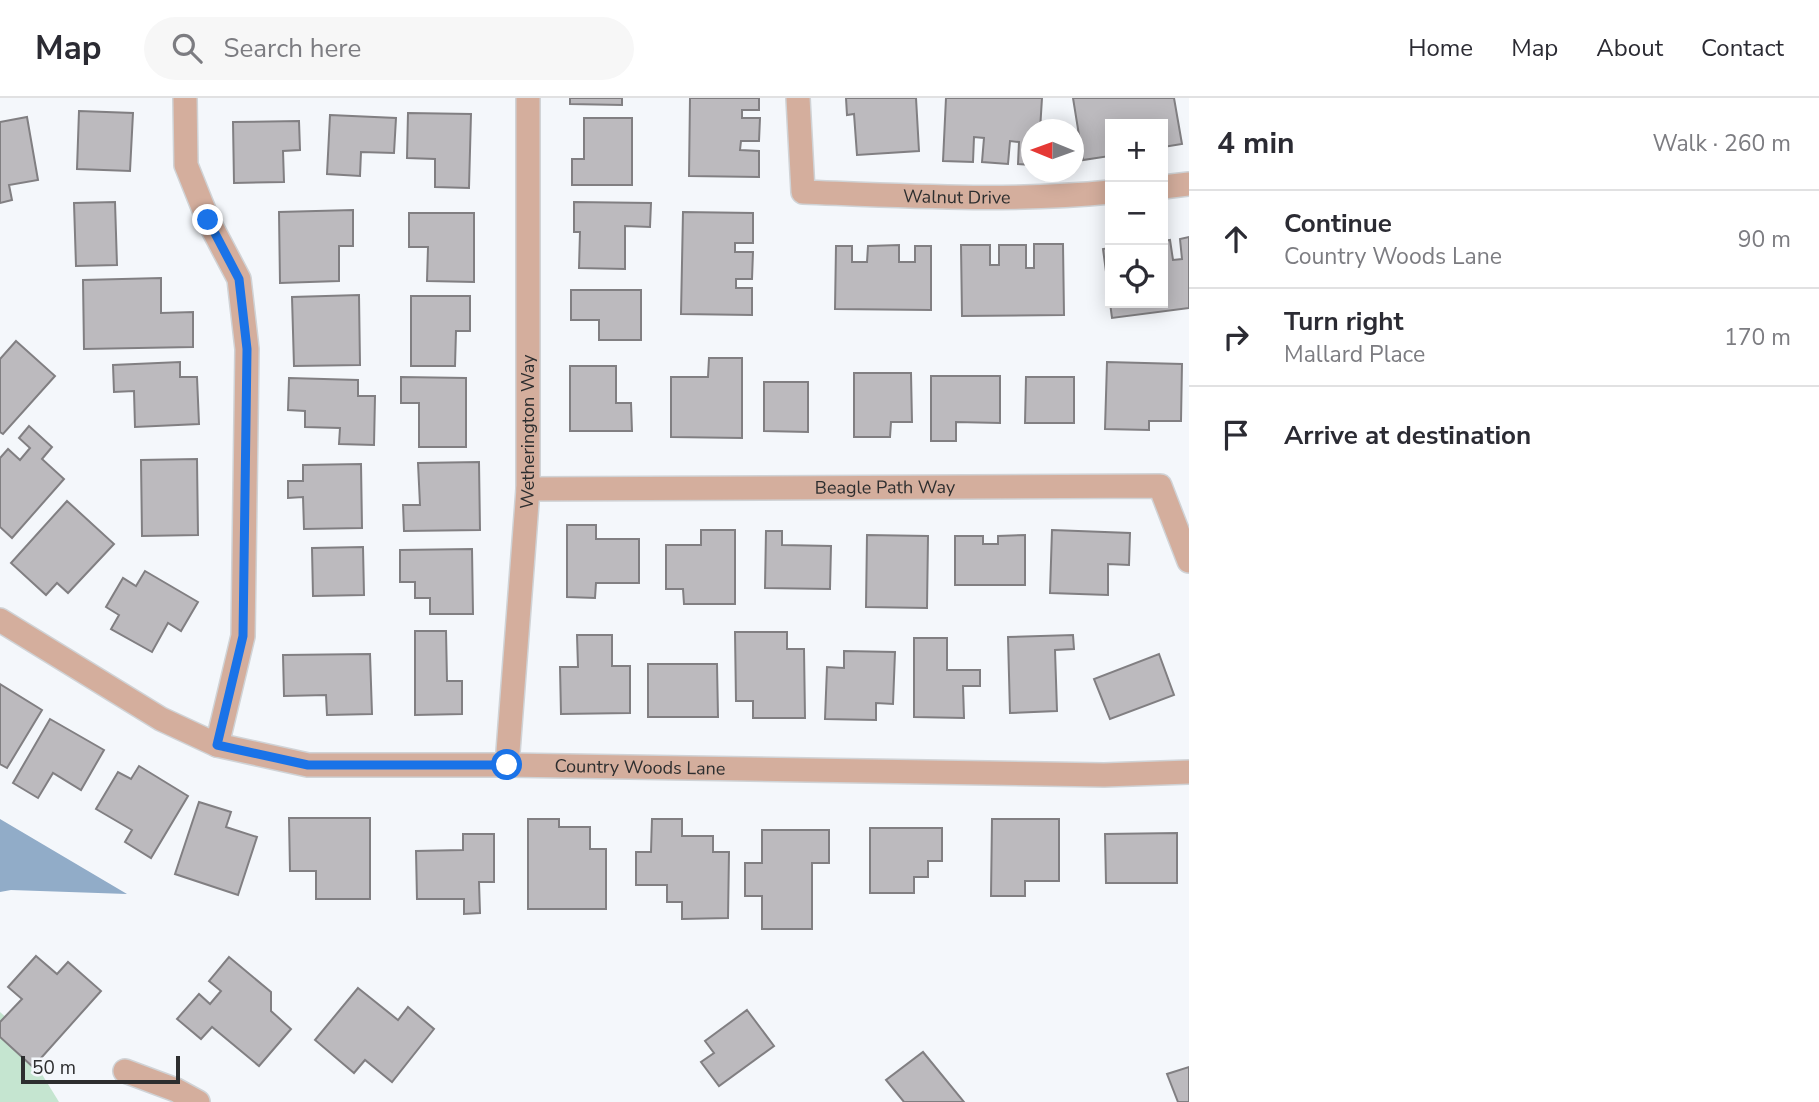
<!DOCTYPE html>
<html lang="en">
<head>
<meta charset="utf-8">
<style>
	:root { --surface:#fff; --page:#f7f7f7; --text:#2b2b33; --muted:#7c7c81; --line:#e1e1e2 }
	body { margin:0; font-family:"Nunito Sans",sans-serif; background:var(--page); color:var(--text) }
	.controls { position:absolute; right:21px; top:21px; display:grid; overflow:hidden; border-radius:0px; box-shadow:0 4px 18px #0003 }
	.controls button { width:63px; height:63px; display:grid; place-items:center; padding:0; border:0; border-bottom:2px solid var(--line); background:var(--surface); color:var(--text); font:35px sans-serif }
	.compass { position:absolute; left:1021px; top:21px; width:63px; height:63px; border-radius:50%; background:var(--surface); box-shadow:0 4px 18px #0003; rotate:271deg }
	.scale { position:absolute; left:21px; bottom:18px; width:159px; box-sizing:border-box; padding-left:7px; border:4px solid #2d2e2f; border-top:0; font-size:19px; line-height:24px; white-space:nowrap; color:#2d2e2f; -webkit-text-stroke:5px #f4f7fb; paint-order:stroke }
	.stop { position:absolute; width:21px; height:21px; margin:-16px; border:5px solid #1a73e8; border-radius:50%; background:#fff }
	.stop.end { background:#1a73e8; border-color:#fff; box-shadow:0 2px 7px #0008 }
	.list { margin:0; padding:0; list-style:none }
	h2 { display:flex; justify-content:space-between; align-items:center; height:91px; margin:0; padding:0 28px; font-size:30px }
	h2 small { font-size:23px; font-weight:400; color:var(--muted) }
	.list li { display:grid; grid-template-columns:46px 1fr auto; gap:21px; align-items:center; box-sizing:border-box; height:98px; padding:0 28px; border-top:2px solid var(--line) }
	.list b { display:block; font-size:26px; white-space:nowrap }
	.list p { margin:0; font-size:23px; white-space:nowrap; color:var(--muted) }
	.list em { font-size:23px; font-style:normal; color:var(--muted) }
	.icon { flex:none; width:38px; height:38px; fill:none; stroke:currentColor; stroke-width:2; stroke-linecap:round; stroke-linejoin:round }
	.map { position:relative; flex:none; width:1189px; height:1004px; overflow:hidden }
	header { display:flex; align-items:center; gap:42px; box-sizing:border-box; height:98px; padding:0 35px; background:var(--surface); border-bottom:2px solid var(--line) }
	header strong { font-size:33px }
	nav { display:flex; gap:38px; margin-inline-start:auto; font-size:24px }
	.search { width:490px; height:63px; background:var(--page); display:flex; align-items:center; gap:18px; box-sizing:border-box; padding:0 24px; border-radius:38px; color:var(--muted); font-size:26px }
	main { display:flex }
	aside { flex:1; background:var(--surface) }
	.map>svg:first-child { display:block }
	.green { fill:#c5e5d0 }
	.water { fill:#91acc8 }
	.building { fill:#bcbabe; stroke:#817f82; stroke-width:2 }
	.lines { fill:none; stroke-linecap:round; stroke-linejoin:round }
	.minor-casing { stroke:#d0d3d6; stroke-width:26 }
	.minor { stroke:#d4ae9d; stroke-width:23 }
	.route { stroke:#1a73e8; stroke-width:9 }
	.labels { text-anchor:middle; stroke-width:5; stroke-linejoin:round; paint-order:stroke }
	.street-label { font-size:18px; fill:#2d2e2f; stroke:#f4f7fb }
</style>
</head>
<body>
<header>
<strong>Map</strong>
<div class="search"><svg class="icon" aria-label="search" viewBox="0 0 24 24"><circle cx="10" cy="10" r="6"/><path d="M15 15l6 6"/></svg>Search here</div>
<nav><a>Home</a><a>Map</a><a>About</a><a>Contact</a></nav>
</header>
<main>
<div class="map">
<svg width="1189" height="1004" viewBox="0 0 1189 1004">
	<rect width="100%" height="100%" fill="#f4f7fb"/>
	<polygon class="green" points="0,914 8,921 59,1004 0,1004"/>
	<polygon class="water" points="0,721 127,796 11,792 0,794"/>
	<g class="building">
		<polygon points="570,0 622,0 622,7 570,6"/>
		<polygon points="690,0 759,0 759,12 742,12 742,20 760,20 759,43 741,43 740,52 759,53 759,79 689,78"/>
		<polygon points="846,0 916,0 919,53 857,57 854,16 847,17"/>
		<polygon points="946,0 1042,0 1040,32 1031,32 1031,67 1018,66 1019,44 1010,43 1008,66 982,64 984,40 974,39 973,64 943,63"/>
		<polygon points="1073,0 1174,0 1182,46 1163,49 1163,26 1110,26 1110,58 1083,62"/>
		<polygon points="79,13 133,15 130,73 77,71"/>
		<polygon points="408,15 471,16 469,90 435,89 435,61 407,60"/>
		<polygon points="330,17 396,20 394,55 361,54 360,78 327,76"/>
		<polygon points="27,19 38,82 9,87 12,102 0,105 0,24"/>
		<polygon points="584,20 632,20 632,87 572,87 572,61 584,61"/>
		<polygon points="299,23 300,52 283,53 284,84 234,85 233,24"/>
		<polygon points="115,104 117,167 76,168 74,105"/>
		<polygon points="574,104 651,105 650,129 625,128 625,171 579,170 580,134 574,134"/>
		<polygon points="353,112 353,148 339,148 339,183 280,185 279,114"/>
		<polygon points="683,114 753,115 753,145 735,145 735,154 753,154 752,181 736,181 736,190 752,190 752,217 681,216"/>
		<polygon points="409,115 474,115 474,184 427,183 428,149 409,149"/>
		<polygon points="1189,139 1189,210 1112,220 1110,205 1163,205 1163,143 1170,142 1173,162 1182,161 1180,141"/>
		<polygon points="1034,146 1063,146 1064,217 962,218 961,147 990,147 990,167 999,167 999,147 1026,147 1026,170 1034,170"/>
		<polygon points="899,147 899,164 915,164 915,148 931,148 931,212 835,211 836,148 852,148 852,164 867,164 868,148"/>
		<polygon points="1110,150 1110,204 1103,151"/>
		<polygon points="161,180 161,215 193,214 193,249 84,251 83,182"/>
		<polygon points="571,192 641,192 641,242 599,242 599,222 571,222"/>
		<polygon points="359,197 360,267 294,268 292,199"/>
		<polygon points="411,198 470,198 470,233 456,233 455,268 411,268"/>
		<polygon points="16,243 55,278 3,336 0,334 0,261"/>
		<polygon points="709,260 742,260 742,340 671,339 671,279 708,279"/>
		<polygon points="180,264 180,279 197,279 199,326 135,329 134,293 114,294 113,267"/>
		<polygon points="1107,264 1182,266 1181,323 1149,323 1149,332 1105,331"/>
		<polygon points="570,268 616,268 616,305 631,305 632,333 570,333"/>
		<polygon points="854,275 911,275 912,324 891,324 890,339 854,339"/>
		<polygon points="931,278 1000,278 1000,325 956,324 956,343 931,343"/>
		<polygon points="401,279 466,280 466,349 419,349 419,305 401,305"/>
		<polygon points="1026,279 1074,279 1074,325 1025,325"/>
		<polygon points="289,280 358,282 358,298 375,298 374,347 339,346 340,330 305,329 305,313 288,312"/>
		<polygon points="764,284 808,284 808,334 764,333"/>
		<polygon points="29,328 52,349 42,361 64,381 12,440 0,429 0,360 8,351 20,362 30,350 19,340"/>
		<polygon points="197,361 198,437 142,438 141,362"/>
		<polygon points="479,364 480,432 404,433 403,407 420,407 418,365"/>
		<polygon points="361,366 362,430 304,431 303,399 288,400 288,383 303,383 303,367"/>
		<polygon points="67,403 114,446 68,495 57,485 46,497 11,465"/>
		<polygon points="567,427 596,427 596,441 639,441 639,485 596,485 595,500 567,499"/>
		<polygon points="701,432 735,432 735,506 684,506 683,491 666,491 666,447 701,447"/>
		<polygon points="1052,432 1130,435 1129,467 1108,466 1108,497 1050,495"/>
		<polygon points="766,433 782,433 782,447 831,448 830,491 765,490"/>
		<polygon points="867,437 928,438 927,510 866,509"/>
		<polygon points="1025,437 1025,487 955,487 955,438 983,438 983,446 998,446 998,438"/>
		<polygon points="363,449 364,497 313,498 312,450"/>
		<polygon points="472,451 473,516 430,516 430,500 415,500 415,484 400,484 400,452"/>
		<polygon points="145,473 198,504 181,533 168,525 152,554 111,531 119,517 106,509 123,480 136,488"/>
		<polygon points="415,533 446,533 447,583 462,583 462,616 415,617"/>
		<polygon points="735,534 787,534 787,551 804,551 805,620 753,620 753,603 736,603"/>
		<polygon points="577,537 612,537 612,568 630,568 630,615 561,616 560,569 578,569"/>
		<polygon points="1073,537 1074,551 1055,552 1057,613 1010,615 1008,539"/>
		<polygon points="914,540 947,540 947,572 980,572 980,588 963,588 964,620 914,619"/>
		<polygon points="844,553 895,554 893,606 876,605 876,622 825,621 827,569 844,570"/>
		<polygon points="370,556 372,616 327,617 326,597 284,598 283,557"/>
		<polygon points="1159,556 1174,597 1110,621 1094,581"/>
		<polygon points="648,566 717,566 718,619 648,619"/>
		<polygon points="0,586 42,612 7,670 0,666"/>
		<polygon points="50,621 104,652 81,692 53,675 38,700 13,685"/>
		<polygon points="139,668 188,698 151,760 125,744 132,732 96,711 118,674 131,681"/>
		<polygon points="199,704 231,714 226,729 257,739 238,797 175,776"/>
		<polygon points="289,720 370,720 370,801 316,801 316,773 290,773"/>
		<polygon points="528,721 559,721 559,729 590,729 590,751 606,751 606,811 528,811"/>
		<polygon points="652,721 682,721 682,738 713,738 713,754 729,754 728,820 682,821 682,804 667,804 667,787 636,787 636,754 651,754"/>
		<polygon points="992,721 1059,721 1059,783 1025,783 1025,798 991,798"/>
		<polygon points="870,730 942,730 942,763 928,763 928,779 914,779 914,795 870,795"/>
		<polygon points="762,732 829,732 829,765 812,765 812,831 762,831 762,798 745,798 745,765 762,765"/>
		<polygon points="1177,735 1177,785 1106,785 1105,736"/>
		<polygon points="463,736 494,736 494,784 479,784 480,815 464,816 464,801 417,801 416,753 463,752"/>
		<polygon points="36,858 57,876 68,864 101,893 33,969 0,939 0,924 22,901 8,889"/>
		<polygon points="229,859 271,894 271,913 291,931 259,968 212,929 201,941 177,921 199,896 210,906 221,893 209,883"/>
		<polygon points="358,890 398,922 408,909 434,931 392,984 365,962 354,975 315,942"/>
		<polygon points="747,912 774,948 719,988 701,964 714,955 705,943"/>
		<polygon points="923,954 964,1004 904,1004 886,982"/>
		<polygon points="1189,969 1189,1004 1178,1004 1167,976"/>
	</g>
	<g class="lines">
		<defs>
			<g id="minor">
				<polyline points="185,0 186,67 208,122 239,181 247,251 243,538 217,647"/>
				<path id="s1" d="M798,0L803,94C905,98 1008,104 1110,94"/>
				<polyline points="1163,89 1189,86"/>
				<path id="s2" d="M528,391L1160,388L1189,463"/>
				<path id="s3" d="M0,522L161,621L217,647L308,667H507L1104,677L1189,674"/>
				<path id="s4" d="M507,667L528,391V0"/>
				<polyline points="125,973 176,992 198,1004"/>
			</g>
		</defs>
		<use href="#minor" class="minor-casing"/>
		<use href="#minor" class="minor"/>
	</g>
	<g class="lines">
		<polyline class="route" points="208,122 239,181 247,251 243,538 217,647 308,667 507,667"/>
	</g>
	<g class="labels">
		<g class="street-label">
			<text dy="6" stroke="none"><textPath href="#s1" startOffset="248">Walnut Drive</textPath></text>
			<text dy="6" stroke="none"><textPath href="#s4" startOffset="334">Wetherington Way</textPath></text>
			<text dy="6" stroke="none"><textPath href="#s2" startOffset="357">Beagle Path Way</textPath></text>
			<text dy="6" stroke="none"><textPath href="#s3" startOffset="676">Country Woods Lane</textPath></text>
		</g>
	</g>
</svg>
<div class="controls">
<button>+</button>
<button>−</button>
<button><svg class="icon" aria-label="locate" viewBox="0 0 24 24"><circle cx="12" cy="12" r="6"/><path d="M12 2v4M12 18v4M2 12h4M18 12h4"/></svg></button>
</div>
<svg class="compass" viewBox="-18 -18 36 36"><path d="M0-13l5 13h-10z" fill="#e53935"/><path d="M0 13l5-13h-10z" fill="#7c7c81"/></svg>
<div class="scale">50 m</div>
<div class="stop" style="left:507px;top:667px"></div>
<div class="stop end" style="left:208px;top:122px"></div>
</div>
<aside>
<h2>4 min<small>Walk · 260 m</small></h2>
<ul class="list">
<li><svg class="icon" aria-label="ahead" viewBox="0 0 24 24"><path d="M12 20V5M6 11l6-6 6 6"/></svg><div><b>Continue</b><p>Country Woods Lane</p></div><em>90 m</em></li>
<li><svg class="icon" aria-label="right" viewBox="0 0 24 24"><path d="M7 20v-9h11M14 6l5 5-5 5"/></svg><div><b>Turn right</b><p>Mallard Place</p></div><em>170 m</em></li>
<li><svg class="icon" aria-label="arrive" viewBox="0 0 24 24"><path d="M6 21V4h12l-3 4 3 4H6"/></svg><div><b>Arrive at destination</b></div></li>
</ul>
</aside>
</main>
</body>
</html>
